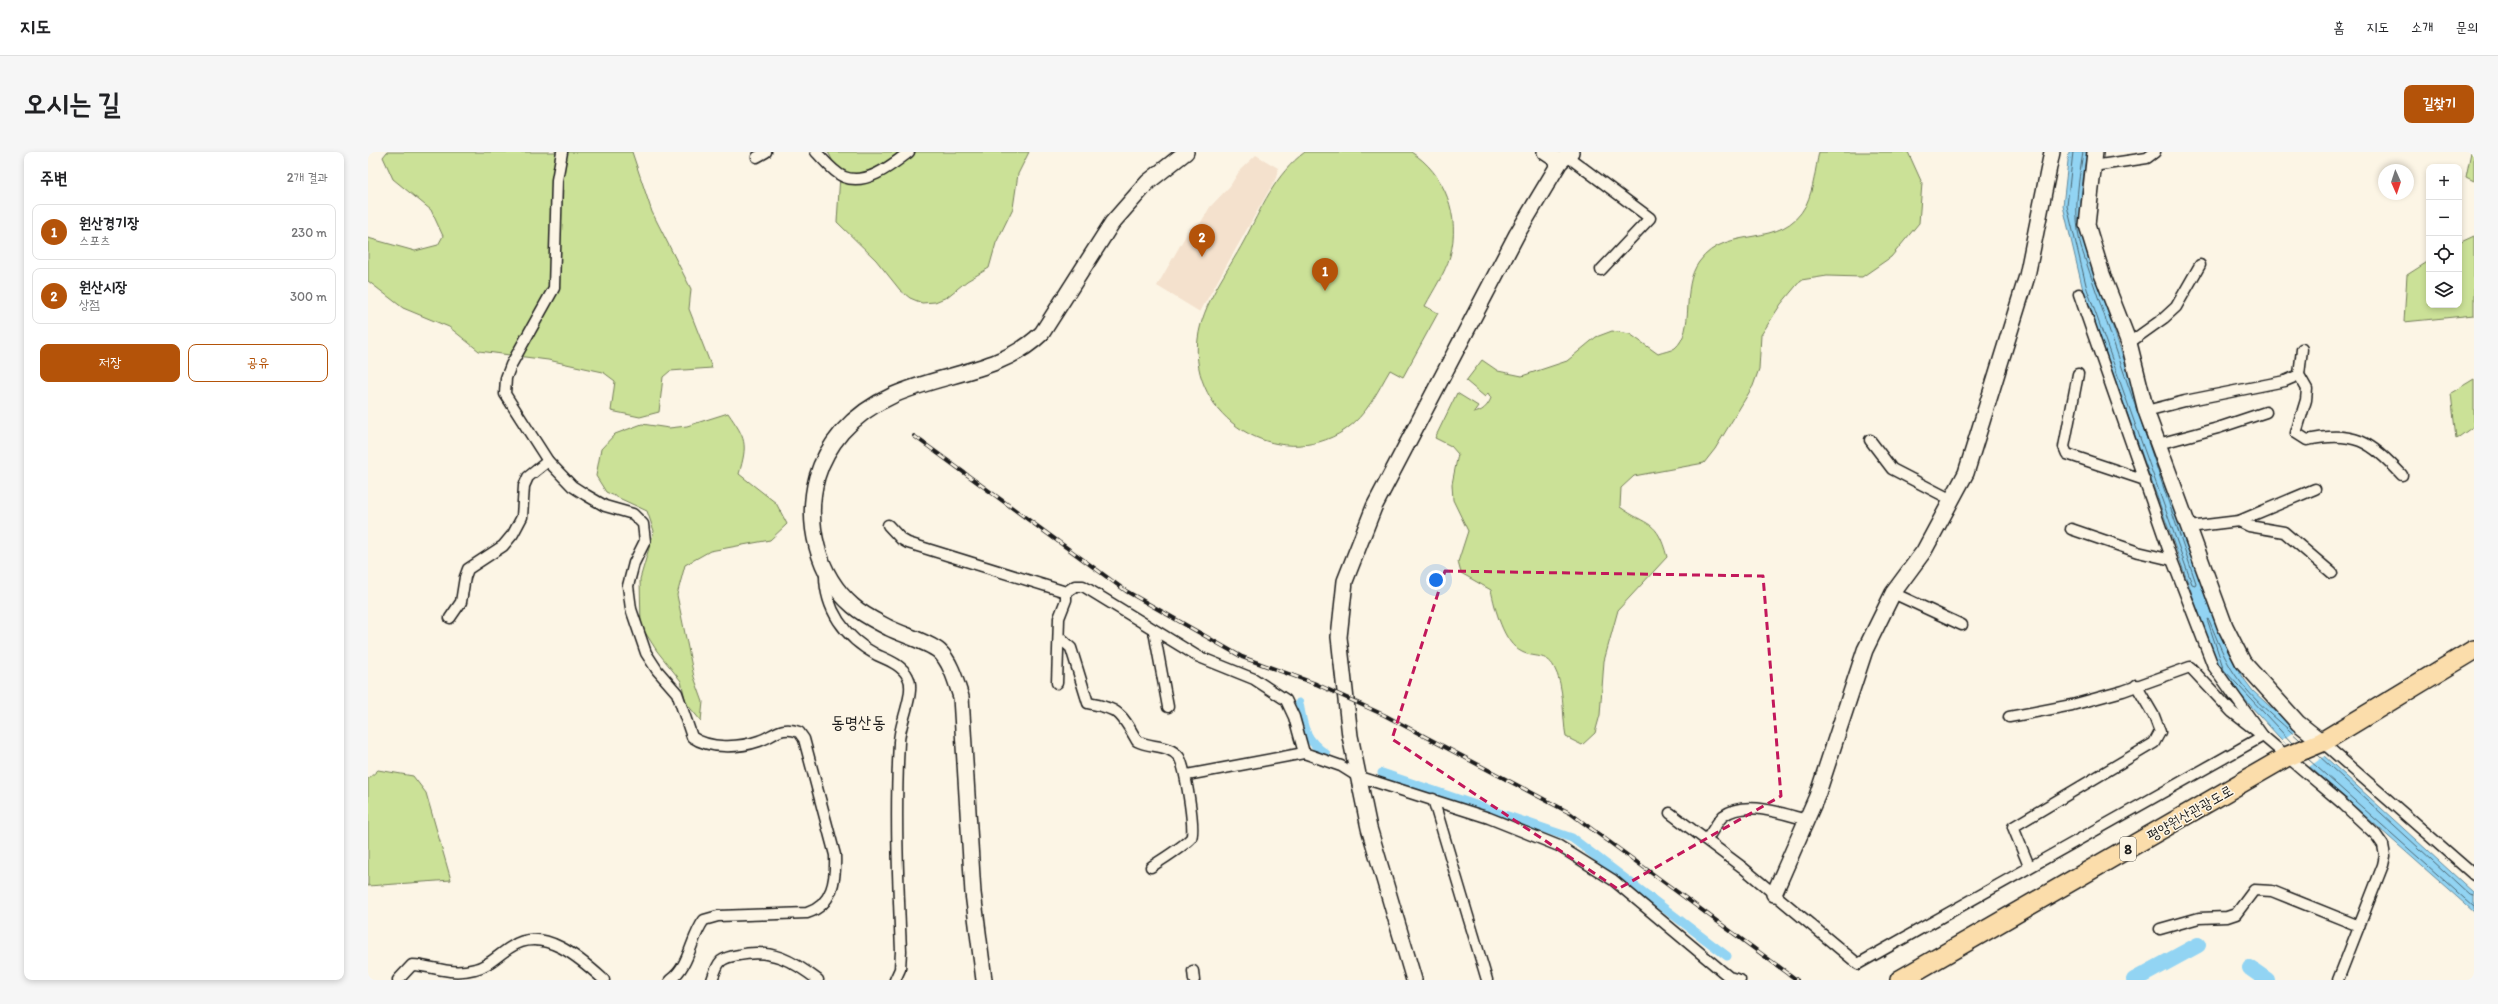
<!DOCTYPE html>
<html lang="ko">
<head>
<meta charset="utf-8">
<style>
	:root { --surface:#fff; --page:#f6f6f6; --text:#202124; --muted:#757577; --line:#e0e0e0; --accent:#b45309 }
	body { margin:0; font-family:Itim,"Poor Story",sans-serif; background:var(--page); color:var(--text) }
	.controls { position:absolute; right:12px; top:12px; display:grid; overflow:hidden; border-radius:8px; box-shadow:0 2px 6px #0003 }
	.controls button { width:36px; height:36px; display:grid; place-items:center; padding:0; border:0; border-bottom:1px solid var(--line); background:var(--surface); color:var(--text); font:20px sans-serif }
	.compass { position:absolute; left:2010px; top:12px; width:36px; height:36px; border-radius:50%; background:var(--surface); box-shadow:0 2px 6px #0003; rotate:177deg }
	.you { position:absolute; left:1068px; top:428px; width:14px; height:14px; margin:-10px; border:3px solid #fff; border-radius:50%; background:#1a73e8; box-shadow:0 0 0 6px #1a73e833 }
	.badge { display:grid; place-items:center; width:26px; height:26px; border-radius:50%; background:var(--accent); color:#fff; font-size:13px; font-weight:700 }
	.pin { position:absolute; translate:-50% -33px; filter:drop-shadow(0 1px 2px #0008) }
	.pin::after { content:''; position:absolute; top:21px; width:14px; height:12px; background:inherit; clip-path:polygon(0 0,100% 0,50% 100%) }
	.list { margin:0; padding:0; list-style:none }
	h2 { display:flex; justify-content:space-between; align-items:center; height:52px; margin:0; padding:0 16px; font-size:17px }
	h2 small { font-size:13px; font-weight:400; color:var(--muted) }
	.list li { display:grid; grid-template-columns:26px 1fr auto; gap:12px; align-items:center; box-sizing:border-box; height:56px; margin:0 8px 8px; padding:0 8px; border:1px solid var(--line); border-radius:8px }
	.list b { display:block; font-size:15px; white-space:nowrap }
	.list p { margin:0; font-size:13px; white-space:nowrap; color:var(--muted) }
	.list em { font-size:13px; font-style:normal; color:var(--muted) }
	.actions { display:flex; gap:8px; padding:12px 16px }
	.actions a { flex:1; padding:9px 0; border:1px solid var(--accent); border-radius:8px; text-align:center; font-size:14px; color:var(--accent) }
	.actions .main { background:var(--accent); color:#fff }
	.icon { flex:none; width:22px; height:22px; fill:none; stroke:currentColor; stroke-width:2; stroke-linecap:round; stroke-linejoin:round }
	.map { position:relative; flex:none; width:2106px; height:828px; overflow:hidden; border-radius:8px }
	header { display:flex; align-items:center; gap:24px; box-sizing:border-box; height:56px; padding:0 20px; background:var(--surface); border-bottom:1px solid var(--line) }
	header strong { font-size:19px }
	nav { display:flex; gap:22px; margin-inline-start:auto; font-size:14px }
	.intro { display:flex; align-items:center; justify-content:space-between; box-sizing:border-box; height:96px; padding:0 24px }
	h1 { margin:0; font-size:28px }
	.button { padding:10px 18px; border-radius:8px; background:var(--accent); color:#fff; font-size:14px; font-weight:700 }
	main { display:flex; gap:24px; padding:0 24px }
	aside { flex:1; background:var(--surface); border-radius:8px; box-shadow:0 2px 6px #0003 }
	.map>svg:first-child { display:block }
	.built { fill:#f4e1cd }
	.green { fill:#cbe197; stroke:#747e5a }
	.water { fill:#92d4f3; stroke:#638a9d }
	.pier { fill:#fcf5e5 }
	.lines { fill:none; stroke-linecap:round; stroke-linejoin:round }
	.shore { stroke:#4b6672; stroke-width:1 }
	.canal { stroke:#92d4f3; stroke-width:9 }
	.river { stroke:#92d4f3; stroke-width:16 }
	.street-casing { stroke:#1c1c1c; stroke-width:13 }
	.secondary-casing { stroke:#1c1c1c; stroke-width:18 }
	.highway-casing { stroke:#1c1c1c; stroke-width:22 }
	.street { stroke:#fcf5e5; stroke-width:10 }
	.secondary { stroke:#fcf5e5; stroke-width:15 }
	.highway { stroke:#fbddab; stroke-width:19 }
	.rail-casing { stroke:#1c1c1c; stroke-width:4 }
	.rail { stroke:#fcf5e5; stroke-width:2.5; stroke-dasharray:8; stroke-linecap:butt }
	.marked { fill:none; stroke:#c2185b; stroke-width:3; stroke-dasharray:8 5; stroke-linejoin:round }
	.labels { text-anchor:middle; stroke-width:3; stroke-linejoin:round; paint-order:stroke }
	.shield { fill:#fcf5e5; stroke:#5f5d58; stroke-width:1 }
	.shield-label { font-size:14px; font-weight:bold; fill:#1c1c1c }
	.street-label { font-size:15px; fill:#1c1c1c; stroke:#fcf5e5 }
	.quarter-label { font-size:17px; fill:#1c1c1c; stroke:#fcf5e5 }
</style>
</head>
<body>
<header>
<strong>지도</strong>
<nav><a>홈</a><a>지도</a><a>소개</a><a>문의</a></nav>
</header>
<div class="intro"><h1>오시는 길</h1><a class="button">길찾기</a></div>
<main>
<aside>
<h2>주변<small>2개 결과</small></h2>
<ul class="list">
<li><span class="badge">1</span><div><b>원산경기장</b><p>스포츠</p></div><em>230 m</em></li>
<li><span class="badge">2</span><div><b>원산시장</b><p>상점</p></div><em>300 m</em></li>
</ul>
<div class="actions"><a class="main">저장</a><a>공유</a></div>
</aside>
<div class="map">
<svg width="2106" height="828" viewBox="0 0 2106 828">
	<rect width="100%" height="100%" fill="#fcf5e5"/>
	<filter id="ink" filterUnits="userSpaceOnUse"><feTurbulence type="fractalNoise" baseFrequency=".025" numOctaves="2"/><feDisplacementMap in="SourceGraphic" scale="8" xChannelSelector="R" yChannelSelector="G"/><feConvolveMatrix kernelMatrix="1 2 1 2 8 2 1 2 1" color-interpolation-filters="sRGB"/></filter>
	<g filter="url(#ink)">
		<polygon class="built" points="888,3 910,16 908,26 832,160 789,134 822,76 832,72 842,55 862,34 872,18"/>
		<g class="green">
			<polygon points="19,0 264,0 284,60 323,137 321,157 344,216 302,219 295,225 291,260 272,265 243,259 247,229 235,220 180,208 111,199 81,175 35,156 0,129 0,86 47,99 70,93 75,84 63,58 25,27 15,5"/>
			<polygon points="460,0 661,0 650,22 645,56 628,91 621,116 599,129 579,145 567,150 554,151 542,146 532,138 508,108 469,70 472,23"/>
			<path d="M937,0H1043C1077,21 1093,65 1082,104C1077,121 1066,137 1057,154L1070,161L1035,225L1022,218C1009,240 999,263 977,278C910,322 820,265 830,187C834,152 860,119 876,89C893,57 907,22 937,0Z"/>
			<path d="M1451,0H1540L1554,31L1551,71L1523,105L1494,125L1459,124L1433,128L1413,152L1393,183L1391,217L1385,234L1347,297L1336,311L1266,324L1253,336L1252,355C1280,375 1289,367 1299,405L1250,458L1236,509L1232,563L1227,581L1214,593L1198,585C1194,563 1197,535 1186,515C1179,501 1165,506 1154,500C1135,491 1127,456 1123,438L1093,421L1090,410L1100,379L1085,348L1084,332L1090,302L1083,294L1067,286L1089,241L1110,254L1105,261C1114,260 1120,254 1123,246L1120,241L1117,245L1098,229L1114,208L1130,219L1154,224L1199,209L1228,185L1244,179L1262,182L1290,202C1295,200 1303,199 1307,196C1328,178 1312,136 1331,110C1359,71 1414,99 1438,53C1446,36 1447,18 1451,0Z"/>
			<polygon points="2103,0 2106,0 2106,29 2098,25"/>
			<polygon points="2106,84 2106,163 2036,170 2039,123 2061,109 2061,153 2091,153 2091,91"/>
			<polygon points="2106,227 2106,274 2088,287 2083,241"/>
			<path d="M360,261C378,287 380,291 371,322L408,351L419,372L402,388L342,399L317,413L309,443L326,525L335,550L333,569L318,551L313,529L289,499L273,474L272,427L286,379L279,359L238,340L228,324L233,297L247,282L274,272L301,276L319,274Z"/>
			<polygon points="10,618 45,624 58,641 83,728 0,734 0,627"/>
		</g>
		<path class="water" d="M1701,0H1719C1714,34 1709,59 1717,94L1842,458C1854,488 1865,514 1885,539L2106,741V760L1943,616L1911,585L1852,520L1715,138L1695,54Z"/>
		<polygon class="pier" points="1930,577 1958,603 1941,615 1914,588"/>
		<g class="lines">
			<g class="shore">
				<polyline points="1705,0 1699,54 1719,137 1824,432 1827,433 1828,431 1774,272"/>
				<path d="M1715,0C1710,34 1705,61 1713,95L1769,259"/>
				<path d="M1924,591L1856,518L1839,467L1841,468C1849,487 1856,507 1868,524C1885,549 1911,568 1932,588"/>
				<polyline points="1950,603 2102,743 2106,744"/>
				<polyline points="1940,607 2106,755"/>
			</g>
			<g class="canal">
				<path d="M931,551C935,575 937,588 958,602"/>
				<polyline points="1014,621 1204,686 1359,804"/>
			</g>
			<g class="river">
				<polyline points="1882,816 1899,828"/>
				<polyline points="1766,828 1830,793"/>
			</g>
			<defs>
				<g id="street">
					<path d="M194,0L189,28L186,136L143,213L138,226L137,242L180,309L204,334L218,343L237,354L265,362L275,372L277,389L266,411L260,434L263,457L278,501L289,518L309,541L324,585C341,597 371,596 391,589C406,584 413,573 431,580L436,587L467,703C468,727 465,753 439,761L350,764L336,768C322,787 322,814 302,828"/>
					<path d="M448,0C456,8 465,20 476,25C499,34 525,12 541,0"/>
					<polyline points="1199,4 1282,66 1233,118"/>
					<polyline points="389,5 398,0"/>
					<polyline points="1725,14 1779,6 1787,0"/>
					<polyline points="1711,142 1804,408 1845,514 1895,584 1976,653 2008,683 2015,693 2017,704 2015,713 1970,828"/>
					<polyline points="1761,191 1796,166 1808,155 1832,113"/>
					<path d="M1934,197L1931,223L1939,237L1938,248L1928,281L1939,288C1986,278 2002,289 2034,323"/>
					<polyline points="1710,222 1696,295 1699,302 1777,328"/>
					<polyline points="1778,259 1817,249 1917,229 1931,223"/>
					<polyline points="1502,288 1524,317 1584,348"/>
					<polyline points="1790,292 1850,276 1898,260"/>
					<polyline points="1871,369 1881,374 1916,380 1964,421"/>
					<polyline points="520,373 533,387 540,391 698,440"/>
					<polyline points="1821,375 1871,369 1947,337"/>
					<polyline points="1703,377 1770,400 1804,408"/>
					<path d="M457,420C456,457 477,486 509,503C520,508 534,513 540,525C548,540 531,572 531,590C527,660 530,729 533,799L532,817L527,828"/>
					<polyline points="1525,441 1594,473"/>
					<polyline points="82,466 93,450 97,425 100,417 135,394 145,382 154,365 156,334 160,325 180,309"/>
					<polyline points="786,479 800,555"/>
					<path d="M692,486L703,496L720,551C752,557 753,561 769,589C782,596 801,592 811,605C817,614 828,679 823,686C815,695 793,708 783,715"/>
					<polyline points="689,531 691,466 698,448 698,440 707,434 715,434 829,504 886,527 918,548 926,565 936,601"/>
					<polyline points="1954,590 2106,723"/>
					<polyline points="819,623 936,601 973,614 989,624 1121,666 1191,694 1245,728 1361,825 1372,828"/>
					<polyline points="1065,647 1119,828"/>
					<polyline points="1302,661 1374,715 1490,812 1895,584 1864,560 1822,515 1755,539 1704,553 1641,565"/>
					<path d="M1339,687C1344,680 1349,670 1355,664C1377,647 1415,662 1439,668"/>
					<polyline points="1661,714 1645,675 1786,591 1792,580 1786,564 1768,533"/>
					<polyline points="1792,777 1831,766 1859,765 1868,762 1886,738 1904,739 1991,774"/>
					<polyline points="825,819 826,828"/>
					<path d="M30,828L44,813C68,814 81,824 107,817C121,814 131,802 143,795C175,773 213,807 236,828"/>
					<path d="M344,828C346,822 349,813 353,809C358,805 365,804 371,803C403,796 425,809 450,828"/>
				</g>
				<g id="secondary">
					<polyline points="1177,0 1192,10"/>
					<polyline points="1727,0 1719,73 1734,122 1761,191 1778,259 1857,474 1875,510 1930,571 1954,590"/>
					<polyline points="1406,742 1449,644 1497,498 1525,441 1556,399 1598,321 1659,124 1684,0"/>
					<path d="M616,828L605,741L593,545C588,530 583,510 571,499C560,490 535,483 521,476C510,470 495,463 485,454C449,423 437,370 449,325C454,308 463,293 474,280C532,215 619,235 674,181L744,71L780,30L818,0"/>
					<polyline points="1046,828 1001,676 982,584 971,485 977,429 1006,355 1149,82 1192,10 1203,0"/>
				</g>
				<polyline id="highway" points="1532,828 1918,605 1954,590 2106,498"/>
			</defs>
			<use href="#street" class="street-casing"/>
			<use href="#secondary" class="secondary-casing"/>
			<use href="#highway" class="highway-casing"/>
			<use href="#street" class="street"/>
			<use href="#secondary" class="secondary"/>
			<use href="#highway" class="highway"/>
			<defs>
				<polyline id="rail" points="546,284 758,439 874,505 948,532 1016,563 1202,661 1429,828"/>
			</defs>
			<use href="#rail" class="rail-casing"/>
			<use href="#rail" class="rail"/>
		</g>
	</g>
	<path class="marked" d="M1077,419L1395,424L1413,644L1250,737L1024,587Z"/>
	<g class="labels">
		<rect class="shield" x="1752" y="685" width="16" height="24" rx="3"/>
		<g class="shield-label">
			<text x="1760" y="702">8</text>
		</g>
		<g class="street-label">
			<text transform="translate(1822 661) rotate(-30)" y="5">평양원산관광도로</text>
		</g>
		<g class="quarter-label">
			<text x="490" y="576">동명산동</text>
		</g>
	</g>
</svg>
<div class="controls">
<button>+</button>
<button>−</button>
<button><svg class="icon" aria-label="locate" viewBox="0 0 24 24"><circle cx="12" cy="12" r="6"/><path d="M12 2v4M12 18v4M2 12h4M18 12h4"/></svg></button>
<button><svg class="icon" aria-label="layers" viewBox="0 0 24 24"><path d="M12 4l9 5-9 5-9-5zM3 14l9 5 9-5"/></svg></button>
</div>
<svg class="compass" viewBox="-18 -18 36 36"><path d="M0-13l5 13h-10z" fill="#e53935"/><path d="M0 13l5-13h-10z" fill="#757577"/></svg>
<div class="you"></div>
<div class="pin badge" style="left:957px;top:139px">1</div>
<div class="pin badge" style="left:834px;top:105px">2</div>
</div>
</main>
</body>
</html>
